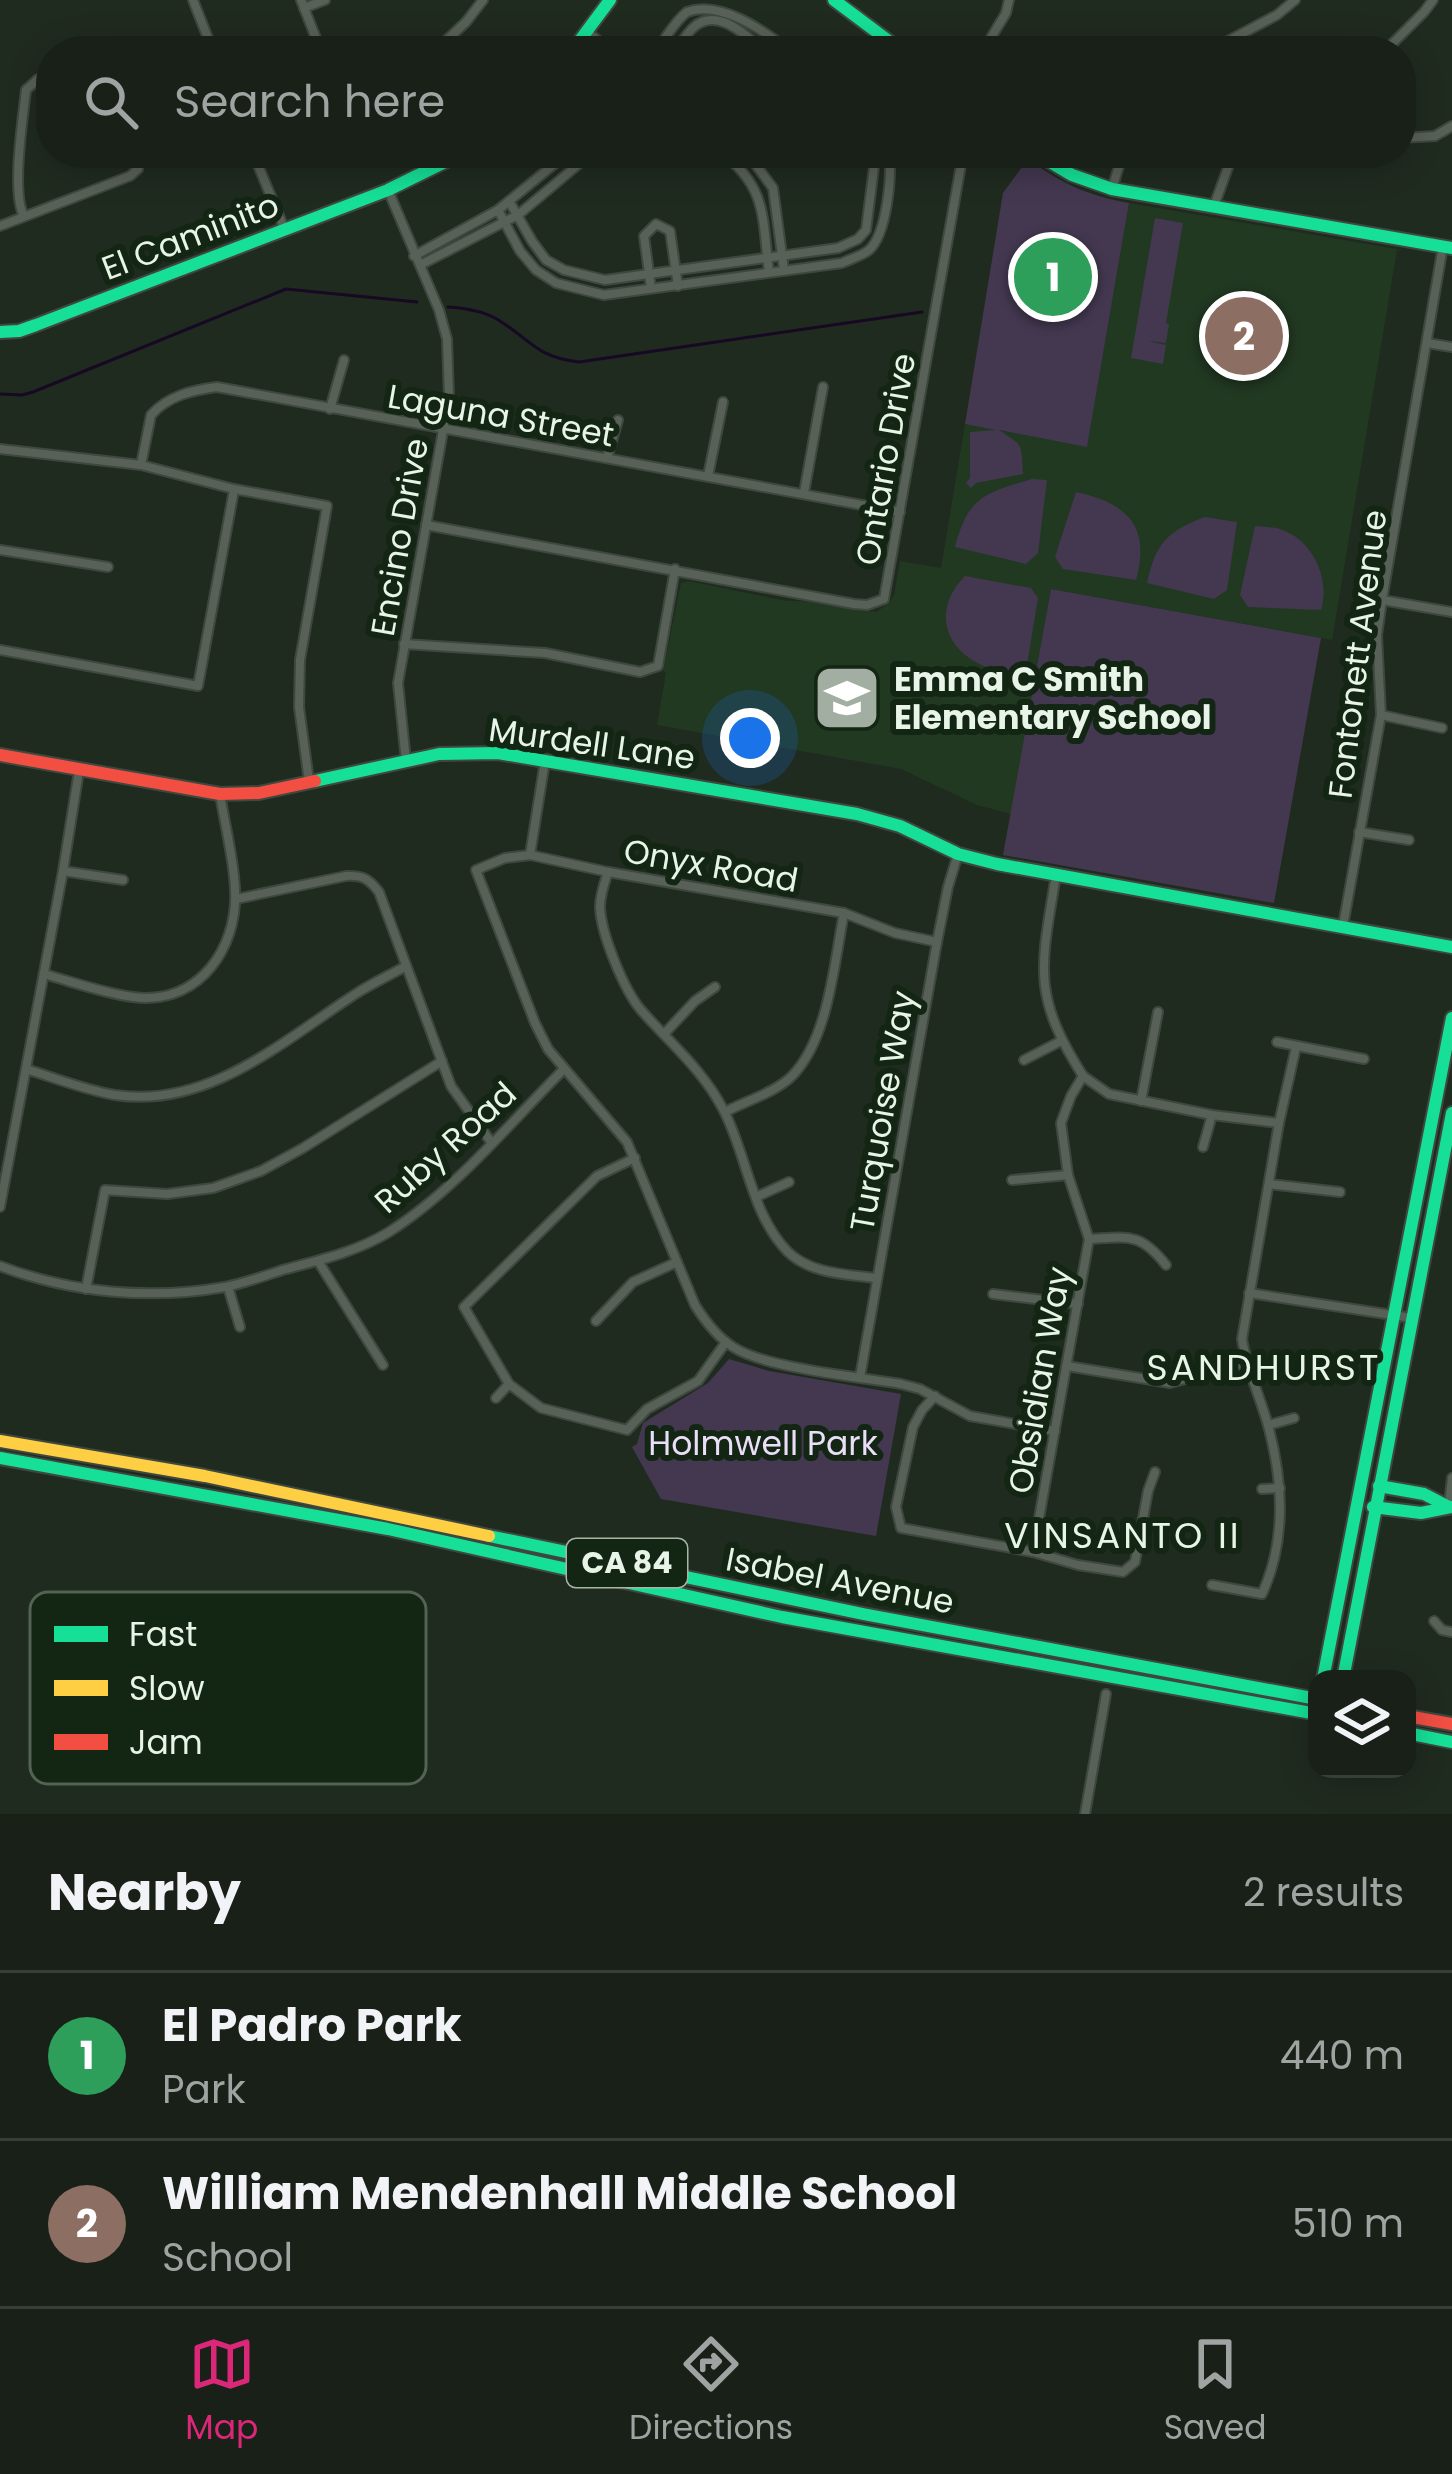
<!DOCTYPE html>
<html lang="en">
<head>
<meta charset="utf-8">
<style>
	:root { --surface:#182018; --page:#252d25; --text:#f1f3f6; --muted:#9fa3a2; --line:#363e37; --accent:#db2777 }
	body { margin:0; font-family:Poppins,sans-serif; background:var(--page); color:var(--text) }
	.controls { position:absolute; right:36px; bottom:36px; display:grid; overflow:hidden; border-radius:24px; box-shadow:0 6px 30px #0003 }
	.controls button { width:108px; height:108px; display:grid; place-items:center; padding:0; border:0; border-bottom:3px solid var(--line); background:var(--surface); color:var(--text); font:60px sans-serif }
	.you { position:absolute; left:750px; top:738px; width:42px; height:42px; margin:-30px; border:9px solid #fff; border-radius:50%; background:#1a73e8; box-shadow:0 0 0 18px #1a73e833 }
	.badge { display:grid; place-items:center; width:78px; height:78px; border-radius:50%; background:var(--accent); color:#fff; font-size:39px; font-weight:700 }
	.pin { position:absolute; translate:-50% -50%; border:6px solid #fff; box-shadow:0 3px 12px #0006 }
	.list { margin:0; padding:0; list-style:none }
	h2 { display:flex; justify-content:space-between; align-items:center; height:156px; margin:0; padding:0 48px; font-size:51px }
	h2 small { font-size:39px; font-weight:400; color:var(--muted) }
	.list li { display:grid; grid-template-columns:78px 1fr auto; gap:36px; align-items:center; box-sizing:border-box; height:168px; padding:0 48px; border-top:3px solid var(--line) }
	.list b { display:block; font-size:45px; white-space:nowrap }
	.list p { margin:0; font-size:39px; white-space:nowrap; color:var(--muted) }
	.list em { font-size:39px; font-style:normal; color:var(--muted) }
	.icon { flex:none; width:66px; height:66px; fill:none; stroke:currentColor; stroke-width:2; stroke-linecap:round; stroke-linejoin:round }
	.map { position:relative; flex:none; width:1452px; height:1814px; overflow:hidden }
	.search { position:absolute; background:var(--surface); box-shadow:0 6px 30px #0003; left:36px; right:36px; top:36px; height:132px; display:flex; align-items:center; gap:30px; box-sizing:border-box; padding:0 42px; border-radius:48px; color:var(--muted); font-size:45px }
	.sheet { height:492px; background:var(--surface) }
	nav { display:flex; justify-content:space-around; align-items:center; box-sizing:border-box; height:168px; border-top:3px solid var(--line); background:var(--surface); font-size:33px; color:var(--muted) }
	nav a { display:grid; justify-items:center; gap:6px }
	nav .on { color:var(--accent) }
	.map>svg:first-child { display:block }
	.built { fill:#213821 }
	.green { fill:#433850 }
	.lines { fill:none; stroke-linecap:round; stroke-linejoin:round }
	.stream { stroke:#170823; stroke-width:3 }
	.street-casing { stroke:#3f483f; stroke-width:12 }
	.fast-casing { stroke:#3f483f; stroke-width:16 }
	.slow-casing { stroke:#3f483f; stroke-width:16 }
	.jam-casing { stroke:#3f483f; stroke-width:16 }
	.street { stroke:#586158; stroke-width:8 }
	.fast { stroke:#16e098; stroke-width:12 }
	.slow { stroke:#ffcf43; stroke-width:12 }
	.jam { stroke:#f24e42; stroke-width:12 }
	.labels { text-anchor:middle; stroke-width:12; stroke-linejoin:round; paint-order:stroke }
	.shield { fill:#132513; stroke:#a7b6a7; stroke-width:3 }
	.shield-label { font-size:30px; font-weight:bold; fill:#e7f4e7 }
	.street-label { font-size:33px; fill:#e7f4e7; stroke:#132513 }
	.poi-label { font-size:33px; font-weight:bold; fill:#e7f4e7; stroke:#132513; text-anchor:start }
	.park-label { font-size:33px; fill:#ebdef8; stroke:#132513 }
	.neighbourhood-label { font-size:36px; letter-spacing:3px; fill:#e7f4e7; stroke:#132513 }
	.key { fill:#132513; stroke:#536353; stroke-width:3 }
	.key-label { font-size:33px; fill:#e7f4e7 }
</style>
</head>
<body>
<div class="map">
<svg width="1452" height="1814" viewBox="0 0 1452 1814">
	<rect width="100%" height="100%" fill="#202b20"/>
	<polygon class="built" points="1129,203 1397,249 1332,640 1051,589 1012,814 977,805 901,769 657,725 666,673 663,671 681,583 689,581 786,601 802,601 876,612 889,603 894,595 900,561 941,568 965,424 1087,446"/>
	<g class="green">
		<path d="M1028,159C1060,183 1089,196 1129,203L1087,447L999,430C1023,447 1021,440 1023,474L976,483L971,488L966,483L970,478V432L995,430L965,424L1003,193Z"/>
		<polygon points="1155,218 1183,223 1166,323 1169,324 1166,343 1148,341 1166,345 1163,364 1131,358"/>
		<path d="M1032,479L1047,480L1038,553L1026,564L955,547C968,496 985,493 1032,479Z"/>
		<path d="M1076,492C1127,503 1151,526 1136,580L1063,569L1055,557Z"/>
		<path d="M1205,517L1237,522L1227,590L1214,599L1147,583C1155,544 1167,531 1205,517Z"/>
		<path d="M1255,526C1262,527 1269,527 1276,528C1311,536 1331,577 1321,610L1248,607L1240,595Z"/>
		<path d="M965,576L1031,588L1038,598L1026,671C1016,671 1005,672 996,670C948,658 928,613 965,576Z"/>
		<polygon points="1051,589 1321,638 1274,903 1003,855"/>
		<polygon points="729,1359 769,1371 901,1394 876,1536 661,1499 632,1447 637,1444 643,1423 708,1383"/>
	</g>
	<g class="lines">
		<g class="stream">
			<path d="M448,307C464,308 480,310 495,318C530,338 534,357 579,362L922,312"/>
			<polyline points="0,394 22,395 33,392 286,289 417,302"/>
		</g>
		<defs>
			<g id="street">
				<polyline points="193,0 213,51"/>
				<polyline points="301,0 321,51"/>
				<polyline points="304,8 325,0"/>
				<polyline points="587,32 612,51"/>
				<polyline points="435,51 466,22 483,0"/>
				<path d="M656,51C665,39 675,21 687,12C721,0 764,31 790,51"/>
				<path d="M675,51C681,43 687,33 694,27C718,6 747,37 765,51"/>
				<polyline points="983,51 1006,13 1009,0"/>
				<polyline points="1209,51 1277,15 1295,0"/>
				<polyline points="1385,51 1424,12 1433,0"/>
				<polyline points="1401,138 1435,136 1452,126"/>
				<polyline points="253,153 284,228"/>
				<path d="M722,153C768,188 762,219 769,272"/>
				<polyline points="747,153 773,188 784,270"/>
				<polyline points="1112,189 1123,153"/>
				<polyline points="388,190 439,310 447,339 449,397 398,683 406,761"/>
				<polyline points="509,201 532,241 546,260 564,270 605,280 838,248 858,239 866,230 875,159 873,153"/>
				<polyline points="1214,206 1230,162 1238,153"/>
				<path d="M498,210L520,251L536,270L556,283L604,295L842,263C850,259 862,256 869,250C887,234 892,176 889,153"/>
				<path d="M24,216C11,193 23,118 26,90L38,79H51"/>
				<polyline points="0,226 130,176 138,169 134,153"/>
				<polyline points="414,256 498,210 568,153"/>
				<polyline points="420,265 518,215 592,153"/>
				<polyline points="651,288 644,236 656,224 670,231 678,286"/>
				<polyline points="1427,343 1452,347"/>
				<polyline points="330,409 344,360"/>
				<polyline points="0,449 141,465 234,489 327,506 300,660 299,707 309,781"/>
				<polyline points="607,458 618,420"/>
				<path d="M141,465L151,415C168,396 192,390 217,387L900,512"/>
				<polyline points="708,476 723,402"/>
				<polyline points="804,493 823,387"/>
				<polyline points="426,525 854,604 867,605 884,599 961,165 970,153"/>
				<polyline points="0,550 108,567"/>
				<polyline points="1382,600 1452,612"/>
				<polyline points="404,644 545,653 640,672 658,666 675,569"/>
				<polyline points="0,650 198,686 234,490"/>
				<polyline points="1381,715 1442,728"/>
				<polyline points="1359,832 1409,840"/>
				<polyline points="530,855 545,761"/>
				<polyline points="63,871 123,880"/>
				<path d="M608,872C604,884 600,895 600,907C601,934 624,990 641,1010C670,1043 702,1069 723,1109C747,1154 751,1215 788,1252C811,1274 846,1274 875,1278"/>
				<path d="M236,899L346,876C363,875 369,879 379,892L451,1086L491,1142"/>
				<polyline points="1343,926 1381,715 1377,635 1382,600 1443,246"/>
				<path d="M937,942L895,933L844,913L608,872L530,855L505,858L476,870L535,1023L548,1049L627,1142L695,1305C705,1321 717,1337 733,1347C765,1368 859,1377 901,1384L920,1389L970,1416L1055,1431"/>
				<path d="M44,974C73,982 103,993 133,997C192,1005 231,959 235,904C237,873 225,826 220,794"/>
				<polyline points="665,1033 695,1001 715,987"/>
				<polyline points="1277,1042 1364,1059"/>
				<polyline points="1024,1060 1061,1041"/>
				<path d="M26,1069C55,1078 85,1090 115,1095C209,1109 284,1040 357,993C373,983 390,975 406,966"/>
				<polyline points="1083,1076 1109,1094 1212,1115 1279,1123"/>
				<polyline points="1141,1101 1158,1012"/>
				<path d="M725,1112C746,1101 776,1092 792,1076C829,1038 834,963 844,913"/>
				<polyline points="1203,1147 1212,1115"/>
				<polyline points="635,1158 597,1176 464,1307 509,1384 541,1408 627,1430 647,1409 698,1381 726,1342"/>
				<polyline points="1012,1180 1068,1175"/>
				<polyline points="1269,1184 1340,1192"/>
				<polyline points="756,1197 789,1182"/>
				<polyline points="0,1207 63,871 79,771"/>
				<path d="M1089,1239C1128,1237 1140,1232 1166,1265"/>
				<polyline points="318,1261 383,1365"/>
				<path d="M0,1266C71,1293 150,1300 225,1287C246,1283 266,1275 286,1269C321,1260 358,1251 389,1232C454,1191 509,1124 563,1070"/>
				<polyline points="228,1287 240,1327"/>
				<polyline points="86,1289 105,1190 167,1194 213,1188 261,1171 303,1148 442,1061"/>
				<polyline points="1249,1293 1412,1318"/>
				<polyline points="993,1294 1078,1304"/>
				<polyline points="596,1321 633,1282 677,1262"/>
				<polyline points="1067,1366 1170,1383 1245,1363"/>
				<polyline points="860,1377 937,942 948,887 958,854"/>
				<polyline points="935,1396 922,1410 913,1427 896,1507 901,1528 1033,1552 1078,1565 1123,1572 1135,1562 1148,1491 1155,1472"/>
				<polyline points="496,1398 509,1384"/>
				<polyline points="1269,1425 1294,1418"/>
				<polyline points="1262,1489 1280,1488"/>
				<polyline points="1449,1505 1452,1478"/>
				<path d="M1033,1552L1089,1239L1068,1175L1061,1123L1071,1096L1083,1076C1031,994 1041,967 1056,875"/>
				<path d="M1212,1585L1262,1594C1286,1542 1283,1483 1269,1429C1261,1398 1247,1371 1242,1339L1279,1123L1296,1047"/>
				<polyline points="1434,1621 1442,1630 1452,1632"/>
				<polyline points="1085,1814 1106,1694"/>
			</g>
			<g id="fast">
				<polyline points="834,0 902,51"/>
				<polyline points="572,51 610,0"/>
				<polyline points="1035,153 1072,175 1112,189 1452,248"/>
				<polyline points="0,332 19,331 36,325 388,190 463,153"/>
				<polyline points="315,781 439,754 498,753 857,814 900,826 958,854 997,864 1452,947"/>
				<polyline points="0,1458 388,1529 782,1617 1317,1714"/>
				<polyline points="1379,1486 1424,1494 1449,1507"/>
				<polyline points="1373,1507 1421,1513 1452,1507"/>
				<polyline points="489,1536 863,1614 1317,1699"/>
				<polyline points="1323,1679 1452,1018"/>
				<polyline points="1343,1679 1452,1113"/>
				<polyline points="1407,1733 1452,1742"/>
			</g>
			<polyline id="slow" points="0,1441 205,1476 489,1536"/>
			<g id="jam">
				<polyline points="0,755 220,794 259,793 315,781"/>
				<polyline points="1407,1716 1452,1724"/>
			</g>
		</defs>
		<use href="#street" class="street-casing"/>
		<use href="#fast" class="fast-casing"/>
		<use href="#slow" class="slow-casing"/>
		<use href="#jam" class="jam-casing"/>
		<use href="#street" class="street"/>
		<use href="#fast" class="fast"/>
		<use href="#slow" class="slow"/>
		<use href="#jam" class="jam"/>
	</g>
	<defs>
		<symbol id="school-square" viewBox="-11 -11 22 22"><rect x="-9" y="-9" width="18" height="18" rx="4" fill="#a1aea1" stroke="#132513"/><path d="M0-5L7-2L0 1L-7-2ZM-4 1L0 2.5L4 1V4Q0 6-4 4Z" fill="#fff"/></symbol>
	</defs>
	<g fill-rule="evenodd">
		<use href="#school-square" x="809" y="660" width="76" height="76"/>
	</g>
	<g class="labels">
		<rect class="shield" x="567" y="1539" width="120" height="48" rx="9"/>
		<g class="shield-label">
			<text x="627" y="1573">CA 84</text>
		</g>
		<g class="street-label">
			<text transform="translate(190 236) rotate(-21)" y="12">El Caminito</text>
			<text transform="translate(501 415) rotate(10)" y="12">Laguna Street</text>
			<text transform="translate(885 459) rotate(-80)" y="12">Ontario Drive</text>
			<text transform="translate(399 537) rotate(-80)" y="12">Encino Drive</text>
			<text transform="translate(1357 654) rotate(-83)" y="12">Fontonett Avenue</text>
			<text transform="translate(592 743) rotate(8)" y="12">Murdell Lane</text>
			<text transform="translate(711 865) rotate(10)" y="12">Onyx Road</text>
			<text transform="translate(882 1111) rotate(-80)" y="12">Turquoise Way</text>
			<text transform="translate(445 1147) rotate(-42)" y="12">Ruby Road</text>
			<text transform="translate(1039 1380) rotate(-80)" y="12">Obsidian Way</text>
			<text transform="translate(840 1580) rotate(11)" y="12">Isabel Avenue</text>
		</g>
		<g class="poi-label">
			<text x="894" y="691">Emma C Smith<tspan x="894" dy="38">Elementary School</tspan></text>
		</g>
		<g class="park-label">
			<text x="763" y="1455">Holmwell Park</text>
		</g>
		<g class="neighbourhood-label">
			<text x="1264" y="1380">SANDHURST</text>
			<text x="1123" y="1548">VINSANTO II</text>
		</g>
	</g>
	<rect x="30" y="1592" width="396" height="192" rx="18" class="key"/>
	<rect x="54" y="1626" width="54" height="16" fill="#16e098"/>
	<rect x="54" y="1680" width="54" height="16" fill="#ffcf43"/>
	<rect x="54" y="1734" width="54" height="16" fill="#f24e42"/>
	<g class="key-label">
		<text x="129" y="1646">Fast</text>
		<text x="129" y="1700">Slow</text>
		<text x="129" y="1754">Jam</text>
	</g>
</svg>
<div class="controls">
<button><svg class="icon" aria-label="layers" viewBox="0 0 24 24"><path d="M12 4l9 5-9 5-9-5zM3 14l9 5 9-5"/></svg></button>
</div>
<div class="you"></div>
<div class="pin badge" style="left:1053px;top:277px;background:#2e9e5b">1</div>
<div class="pin badge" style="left:1244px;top:336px;background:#8d6e63">2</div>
<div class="search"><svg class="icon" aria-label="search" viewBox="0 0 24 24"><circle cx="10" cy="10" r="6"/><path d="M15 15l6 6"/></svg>Search here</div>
</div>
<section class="sheet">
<h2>Nearby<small>2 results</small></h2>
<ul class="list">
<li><span class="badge" style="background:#2e9e5b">1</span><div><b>El Padro Park</b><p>Park</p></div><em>440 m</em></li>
<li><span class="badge" style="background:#8d6e63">2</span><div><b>William Mendenhall Middle School</b><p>School</p></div><em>510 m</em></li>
</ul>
</section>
<nav>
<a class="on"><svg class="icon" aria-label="map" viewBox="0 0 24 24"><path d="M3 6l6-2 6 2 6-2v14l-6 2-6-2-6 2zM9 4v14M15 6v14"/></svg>Map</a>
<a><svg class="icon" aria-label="directions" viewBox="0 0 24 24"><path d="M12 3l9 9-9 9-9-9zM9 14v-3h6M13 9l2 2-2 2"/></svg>Directions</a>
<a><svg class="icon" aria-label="saved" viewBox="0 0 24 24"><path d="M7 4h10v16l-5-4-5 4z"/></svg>Saved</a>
</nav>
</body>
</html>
